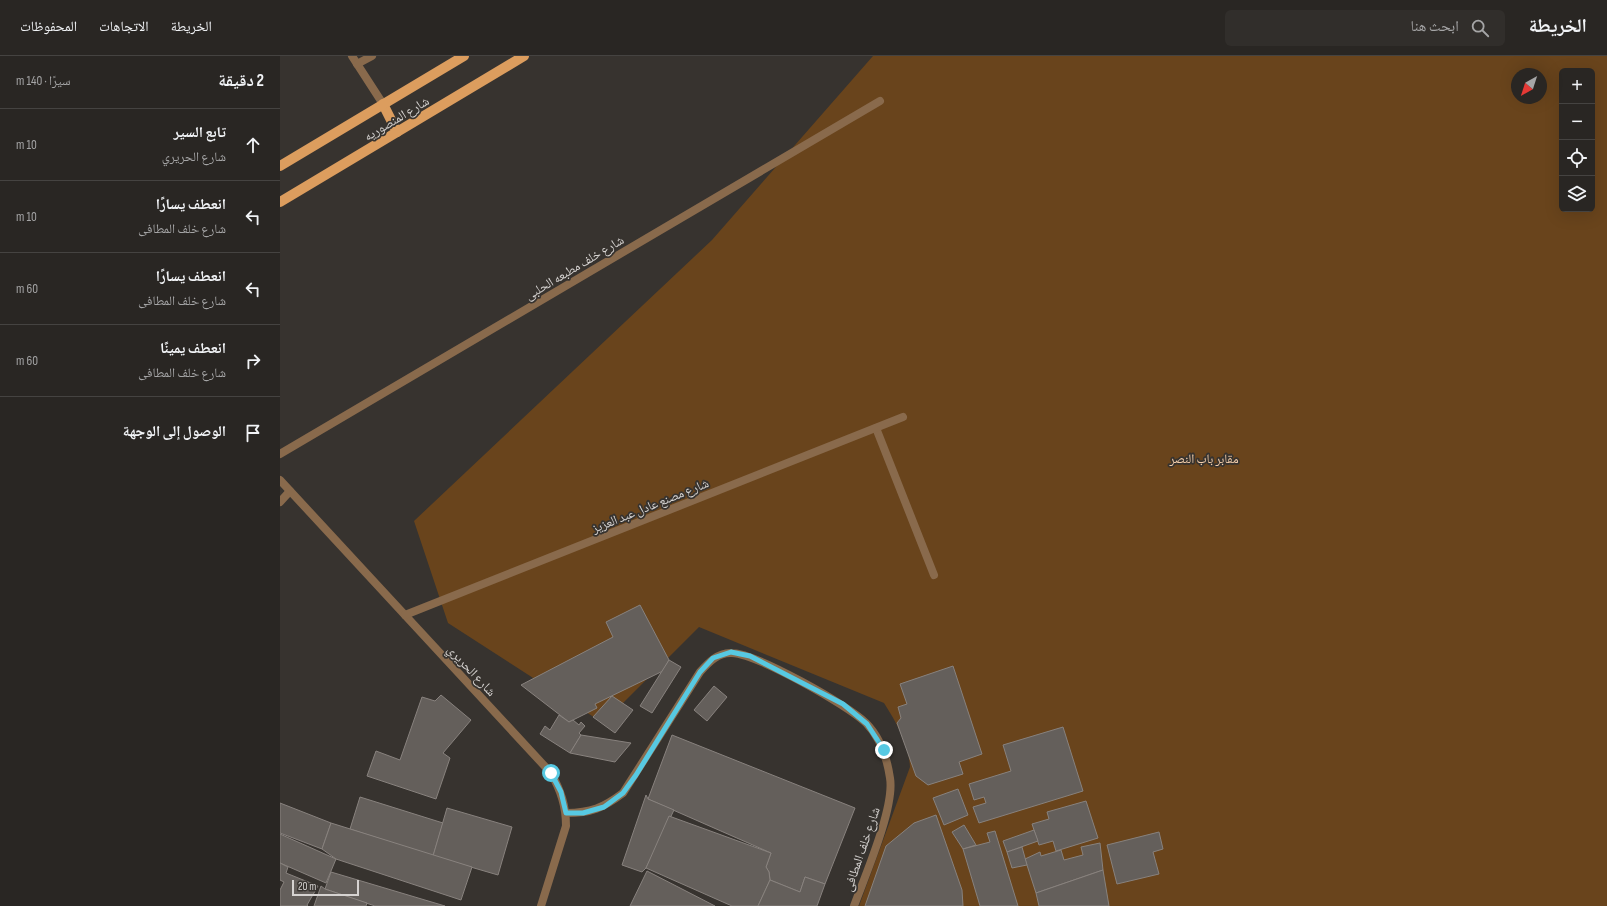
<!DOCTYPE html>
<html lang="ar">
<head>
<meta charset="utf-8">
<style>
	:root { --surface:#292623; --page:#312e2b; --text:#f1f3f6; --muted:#a5a5a6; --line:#454341 }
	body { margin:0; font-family:"Sofia Sans Condensed","Noto Naskh Arabic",sans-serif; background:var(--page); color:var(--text); direction:rtl }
	.controls { position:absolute; right:12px; top:12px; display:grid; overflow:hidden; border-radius:6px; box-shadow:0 4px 16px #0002 }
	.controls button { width:36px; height:36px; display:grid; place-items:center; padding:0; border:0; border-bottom:1px solid var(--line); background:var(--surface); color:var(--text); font:20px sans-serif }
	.compass { position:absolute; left:1231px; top:12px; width:36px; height:36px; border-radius:50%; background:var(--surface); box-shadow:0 4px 16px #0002; rotate:219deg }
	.scale { position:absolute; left:12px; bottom:10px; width:67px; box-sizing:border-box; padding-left:4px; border:2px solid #d6d3d1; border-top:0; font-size:11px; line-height:14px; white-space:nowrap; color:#d6d3d1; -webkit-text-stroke:3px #37332f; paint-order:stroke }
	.stop { position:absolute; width:12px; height:12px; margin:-9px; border:3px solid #57c9e2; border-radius:50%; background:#fff }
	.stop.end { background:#57c9e2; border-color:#fff; box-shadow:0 1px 4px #0008 }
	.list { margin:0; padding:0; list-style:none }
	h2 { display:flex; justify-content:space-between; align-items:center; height:52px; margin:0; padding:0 16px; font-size:17px }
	h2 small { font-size:13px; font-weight:400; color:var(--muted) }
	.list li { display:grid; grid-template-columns:26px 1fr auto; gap:12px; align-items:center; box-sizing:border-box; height:72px; padding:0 16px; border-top:1px solid var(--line) }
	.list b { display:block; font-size:15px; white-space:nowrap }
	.list p { margin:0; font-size:13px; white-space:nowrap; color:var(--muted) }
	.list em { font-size:13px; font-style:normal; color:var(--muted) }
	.icon { flex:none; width:22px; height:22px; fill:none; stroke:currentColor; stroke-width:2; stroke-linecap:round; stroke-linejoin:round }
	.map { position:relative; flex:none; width:1327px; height:850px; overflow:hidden; direction:ltr }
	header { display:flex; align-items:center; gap:24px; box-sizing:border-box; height:56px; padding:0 20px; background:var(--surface); border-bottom:1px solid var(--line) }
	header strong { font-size:19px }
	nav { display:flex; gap:22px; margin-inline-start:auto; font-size:14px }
	.search { width:280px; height:36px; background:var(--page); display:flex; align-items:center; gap:10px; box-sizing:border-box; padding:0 14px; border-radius:6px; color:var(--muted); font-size:15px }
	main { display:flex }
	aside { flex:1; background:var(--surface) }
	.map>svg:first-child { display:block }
	.green { fill:#69441c; fill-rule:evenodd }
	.building { fill:#645f5b; stroke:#88827e }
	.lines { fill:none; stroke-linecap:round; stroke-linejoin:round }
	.lane { stroke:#896a4c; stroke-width:8 }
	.street { stroke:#896a4c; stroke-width:8 }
	.primary { stroke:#dc9d5e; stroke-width:10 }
	.route { stroke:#57c9e2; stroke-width:5 }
	.labels { text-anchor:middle; stroke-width:3.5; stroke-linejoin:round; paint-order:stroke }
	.street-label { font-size:13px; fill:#d6d3d1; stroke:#37332f }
	.park-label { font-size:13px; fill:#f4ceaa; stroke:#37332f }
</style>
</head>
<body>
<header>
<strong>الخريطة</strong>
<div class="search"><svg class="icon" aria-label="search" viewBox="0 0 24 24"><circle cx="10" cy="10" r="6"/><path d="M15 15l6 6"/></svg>ابحث هنا</div>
<nav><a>الخريطة</a><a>الاتجاهات</a><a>المحفوظات</a></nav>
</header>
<main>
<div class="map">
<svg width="1327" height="850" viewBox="0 0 1327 850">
	<rect width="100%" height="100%" fill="#37332f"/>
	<path class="green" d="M593,0H1327V850H579L630,711C629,688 616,666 604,647L419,571L323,667L168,567L134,465L432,184ZM1282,15H1312V153H1282ZM1237,18H1261V42H1237Z"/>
	<g class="building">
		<polygon points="360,549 389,604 383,615 315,648 317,652 289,666 241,629 333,581 326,566"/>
		<polygon points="389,604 401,611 372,657 360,650"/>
		<polygon points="673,610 702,698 679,706 683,718 648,729 636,720 617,667 621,662 618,651 627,648 620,628"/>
		<polygon points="434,630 447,641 427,665 414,654"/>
		<polygon points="161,639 191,664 163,697 170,702 156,743 87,720 96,695 120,704 142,641 155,645"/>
		<polygon points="332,640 353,654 335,677 313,661"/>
		<polygon points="279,659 289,666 293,664 299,669 301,666 305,670 299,677 301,679 290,697 260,678 265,670 270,674"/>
		<polygon points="783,671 803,735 699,767 693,751 706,747 704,741 694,744 689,728 731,715 723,689"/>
		<polygon points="301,679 351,687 335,706 290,697"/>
		<polygon points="392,679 575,752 545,828 525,821 520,836 490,824 489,816 486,811 491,797 368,743"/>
		<polygon points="678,733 688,759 664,769 653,742"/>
		<polygon points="366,739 368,743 394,754 366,812 362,816 342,809"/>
		<polygon points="80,741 163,767 153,800 70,773"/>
		<polygon points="806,745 818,782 776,795 773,785 759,789 752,768 769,763 767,756"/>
		<polygon points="0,747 51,767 42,793 0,777"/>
		<polygon points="167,752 232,771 218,819 153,800"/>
		<polygon points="656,759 682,834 683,850 585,850 606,790 634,767"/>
		<polygon points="389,760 491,797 486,811 489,816 490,824 478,850 452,850 366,812"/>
		<polygon points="51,767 192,811 181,844 56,803 42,793"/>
		<polygon points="684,769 696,789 683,793 672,776"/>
		<polygon points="754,774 758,785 727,796 723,785"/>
		<polygon points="715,775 738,850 700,850 683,793 710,786 707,777"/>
		<polygon points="879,776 883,793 873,796 879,818 837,828 827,789"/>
		<polygon points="0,778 56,803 46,827 0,807"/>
		<polygon points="820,787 823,814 756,837 745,803 760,796 761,800 781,794 784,804 803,799 801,791"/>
		<polygon points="742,791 747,809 732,812 727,796"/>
		<polygon points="0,807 8,811 6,817 38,830 27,849 28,850 0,850 0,834 4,826 0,824"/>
		<polygon points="823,814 829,850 759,850 756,837"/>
		<polygon points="367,815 435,850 350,850"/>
		<polygon points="51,816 165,850 95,850 45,833"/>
		<polygon points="525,821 545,828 537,850 478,850 490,824 520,836"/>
		<polygon points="41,830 45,833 87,847 86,850 34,850"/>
	</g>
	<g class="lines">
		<g class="lane">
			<polyline points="72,0 103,48"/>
			<polyline points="77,8 92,0"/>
			<polyline points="0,446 10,435"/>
		</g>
		<g class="street">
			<polyline points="596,372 654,519"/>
			<polyline points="0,398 600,45"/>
			<path d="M0,424L271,717C281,735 286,750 286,770L261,850"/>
			<polyline points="125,559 623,361"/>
			<path d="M286,757C311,757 323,752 343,737L420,616C428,607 438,596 452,597C477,598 568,649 586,667C600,681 607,702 610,722C615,751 585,820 574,850"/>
		</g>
		<g class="primary">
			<polyline points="103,48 117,76"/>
			<polyline points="0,110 184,0"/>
			<polyline points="0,146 244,0"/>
		</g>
	</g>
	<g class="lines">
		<polyline class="route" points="271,717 281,736 286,757 303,757 324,751 343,737 356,719 420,616 433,602 451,596 470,600 563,648 587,668 604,694"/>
	</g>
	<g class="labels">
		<g class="street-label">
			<text transform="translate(116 62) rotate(-31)" y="5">شارع المنصوريه</text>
			<text transform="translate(294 211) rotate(-31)" y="5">شارع خلف مطبعه الحلبى</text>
			<text transform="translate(370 449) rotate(-22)" y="5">شارع مصنع عادل عبد العزيز</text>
			<text transform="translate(192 614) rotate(47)" y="5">شارع الحريري</text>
			<text transform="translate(581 793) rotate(-71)" y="5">شارع خلف المطافى</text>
		</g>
		<g class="park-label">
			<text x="924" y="407">مقابر باب النصر</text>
		</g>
	</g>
</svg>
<div class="controls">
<button>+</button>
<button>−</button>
<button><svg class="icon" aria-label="locate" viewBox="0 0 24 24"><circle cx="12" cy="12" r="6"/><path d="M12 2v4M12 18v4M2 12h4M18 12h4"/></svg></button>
<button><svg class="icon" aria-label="layers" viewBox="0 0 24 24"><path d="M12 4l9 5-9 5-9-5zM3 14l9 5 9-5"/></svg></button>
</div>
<svg class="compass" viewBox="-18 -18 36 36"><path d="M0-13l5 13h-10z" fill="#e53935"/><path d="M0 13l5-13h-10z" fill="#a5a5a6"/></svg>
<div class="scale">20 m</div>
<div class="stop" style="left:271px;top:717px"></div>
<div class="stop end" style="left:604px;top:694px"></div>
</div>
<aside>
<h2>2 دقيقة<small>سيرًا · 140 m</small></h2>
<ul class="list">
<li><svg class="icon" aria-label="ahead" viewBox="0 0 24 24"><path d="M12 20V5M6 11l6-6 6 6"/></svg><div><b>تابع السير</b><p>شارع الحريري</p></div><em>10 m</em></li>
<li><svg class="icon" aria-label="left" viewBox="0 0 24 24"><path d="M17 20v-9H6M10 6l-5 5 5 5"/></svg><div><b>انعطف يسارًا</b><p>شارع خلف المطافى</p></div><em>10 m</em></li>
<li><svg class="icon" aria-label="left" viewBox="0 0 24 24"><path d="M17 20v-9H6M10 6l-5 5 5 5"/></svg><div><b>انعطف يسارًا</b><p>شارع خلف المطافى</p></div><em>60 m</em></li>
<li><svg class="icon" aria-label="right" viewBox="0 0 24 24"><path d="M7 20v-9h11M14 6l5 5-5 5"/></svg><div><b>انعطف يمينًا</b><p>شارع خلف المطافى</p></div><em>60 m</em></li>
<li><svg class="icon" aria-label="arrive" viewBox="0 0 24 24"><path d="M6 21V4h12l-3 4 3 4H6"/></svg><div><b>الوصول إلى الوجهة</b></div></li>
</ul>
</aside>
</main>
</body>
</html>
